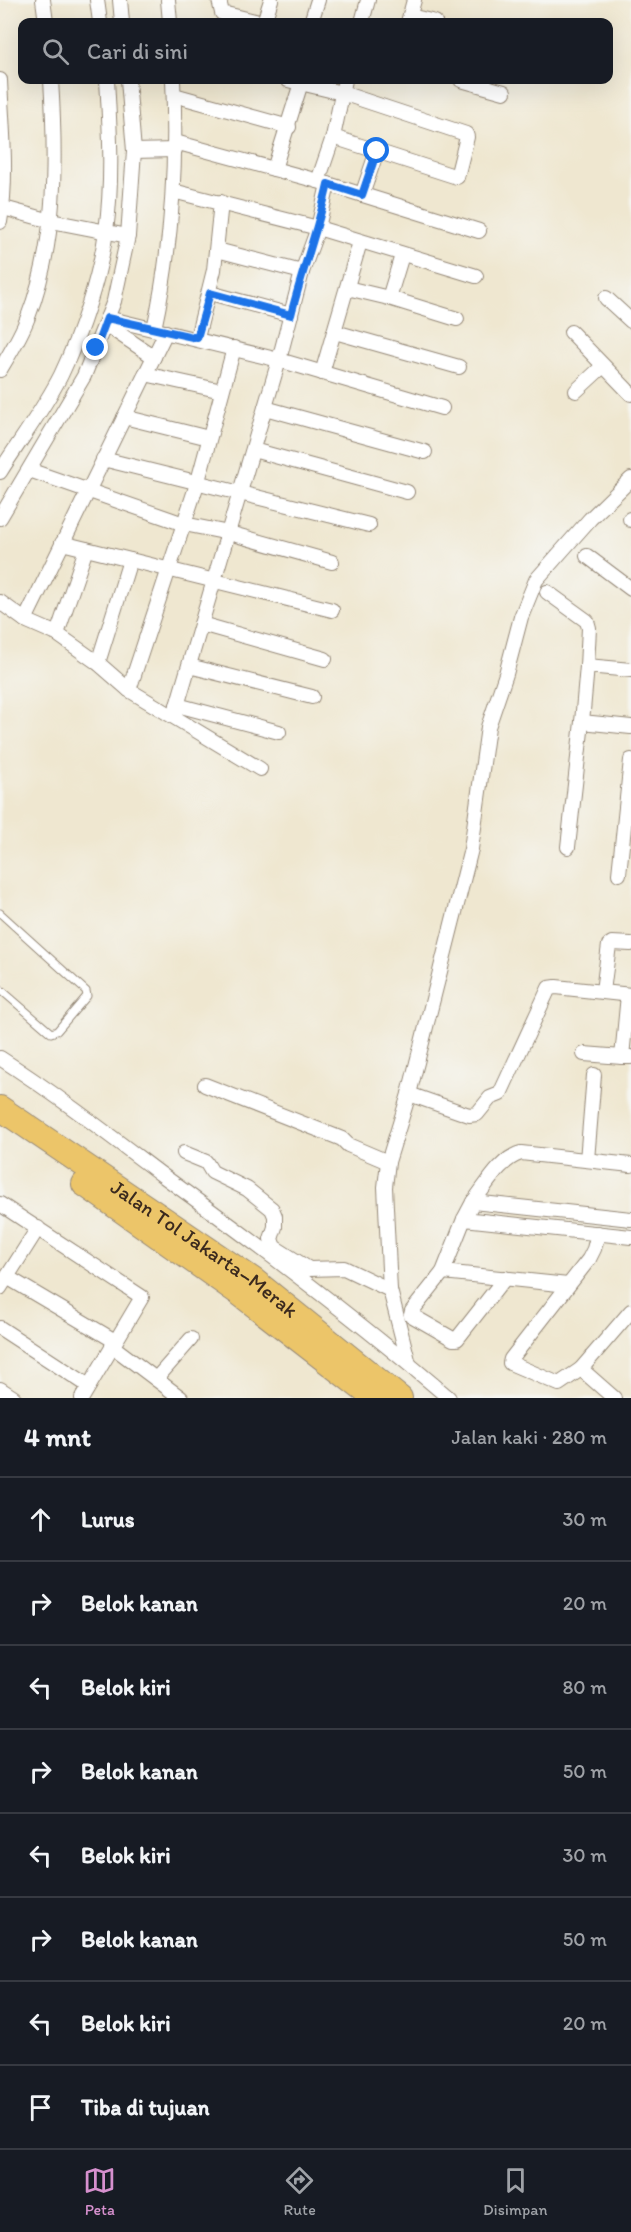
<!DOCTYPE html>
<html lang="id">
<head>
<meta charset="utf-8">
<style>
	:root { --surface:#171b24; --page:#20242c; --text:#f1f3f6; --muted:#9ea1a6; --line:#363941; --accent:#d690ce }
	body { margin:0; font-family:Itim,sans-serif; background:var(--page); color:var(--text) }
	.stop { position:absolute; width:18px; height:18px; margin:-14px; border:4px solid #1a73e8; border-radius:50%; background:#fff }
	.stop.end { background:#1a73e8; border-color:#fff; box-shadow:0 2px 6px #0008 }
	.list { margin:0; padding:0; list-style:none }
	h2 { display:flex; justify-content:space-between; align-items:center; height:78px; margin:0; padding:0 24px; font-size:26px }
	h2 small { font-size:20px; font-weight:400; color:var(--muted) }
	.list li { display:grid; grid-template-columns:39px 1fr auto; gap:18px; align-items:center; box-sizing:border-box; height:84px; padding:0 24px; border-top:2px solid var(--line) }
	.list b { display:block; font-size:22px; white-space:nowrap }
	.list em { font-size:20px; font-style:normal; color:var(--muted) }
	.icon { flex:none; width:33px; height:33px; fill:none; stroke:currentColor; stroke-width:2; stroke-linecap:round; stroke-linejoin:round }
	.map { position:relative; flex:none; width:631px; height:1398px; overflow:hidden }
	.search { position:absolute; background:var(--surface); box-shadow:0 6px 24px #0002; left:18px; right:18px; top:18px; height:66px; display:flex; align-items:center; gap:15px; box-sizing:border-box; padding:0 21px; border-radius:12px; color:var(--muted); font-size:22px }
	.sheet { height:750px; background:var(--surface) }
	nav { display:flex; justify-content:space-around; align-items:center; box-sizing:border-box; height:84px; border-top:2px solid var(--line); background:var(--surface); font-size:16px; color:var(--muted) }
	nav a { display:grid; justify-items:center; gap:3px }
	nav .on { color:var(--accent) }
	.map>svg:first-child { display:block }
	.lines { fill:none; stroke-linecap:round; stroke-linejoin:round }
	.service-casing { stroke:#958877; stroke-width:9 }
	.minor-casing { stroke:#958877; stroke-width:16 }
	.motorway-casing { stroke:#958877; stroke-width:26 }
	.service { stroke:#fff; stroke-width:7 }
	.minor { stroke:#fff; stroke-width:14 }
	.motorway { stroke:#ecc569; stroke-width:24 }
	.route { stroke:#1a73e8; stroke-width:8 }
	.labels { text-anchor:middle; stroke-width:6; stroke-linejoin:round; paint-order:stroke }
	.street-label { font-size:21px; fill:#3b2a1e; stroke:#f6f6f2 }
</style>
</head>
<body>
<div class="map">
<svg width="631" height="1398" viewBox="0 0 631 1398">
	<rect width="100%" height="100%" fill="#f6f6f2"/>
	<filter id="ink" filterUnits="userSpaceOnUse"><feTurbulence type="fractalNoise" baseFrequency=".0167" numOctaves="2"/><feDisplacementMap in="SourceGraphic" scale="12" xChannelSelector="R" yChannelSelector="G"/><feConvolveMatrix kernelMatrix="1 2 1 2 8 2 1 2 1" color-interpolation-filters="sRGB"/></filter>
	<filter id="wash" filterUnits="userSpaceOnUse"><feTurbulence type="fractalNoise" baseFrequency=".008" numOctaves="4" result="noise"/><feDisplacementMap in="SourceGraphic" scale="24" xChannelSelector="R" yChannelSelector="G"/><feGaussianBlur stdDeviation="1.35" result="paint"/><feColorMatrix in="noise" values="0 0 0 0 0 0 0 0 0 0 0 0 0 0 0 0 0 1.4 0 .05"/><feComposite in="paint" operator="in"/></filter>
	<g filter="url(#wash)">
		<rect width="100%" height="100%" fill="#efe7d0"/>
	</g>
	<g filter="url(#ink)">
		<g class="lines">
			<defs>
				<polyline id="service" points="0,913 86,991 87,996 57,1031 51,1033 0,989"/>
				<g id="minor">
					<polyline points="43,0 46,22"/>
					<polyline points="97,0 100,22"/>
					<polyline points="120,0 122,22"/>
					<polyline points="168,0 170,22"/>
					<polyline points="219,0 222,13 259,22"/>
					<polyline points="410,16 435,22"/>
					<polyline points="264,22 271,0"/>
					<polyline points="311,22 318,0"/>
					<polyline points="362,22 368,0"/>
					<polyline points="408,22 414,0"/>
					<path d="M0,80C2,126 8,176 0,222"/>
					<polyline points="288,80 342,93 466,134 467,137 457,177 333,137"/>
					<polyline points="461,80 504,92"/>
					<polyline points="174,95 289,127"/>
					<polyline points="175,142 318,181 479,231"/>
					<polyline points="134,151 175,150"/>
					<polyline points="274,169 301,83"/>
					<polyline points="318,181 333,137 345,80"/>
					<polyline points="173,191 318,228 328,184"/>
					<polyline points="362,195 377,151"/>
					<polyline points="0,207 51,221 128,236 134,151 128,80"/>
					<polyline points="217,250 302,272"/>
					<polyline points="347,288 389,298 457,319"/>
					<polyline points="210,293 291,315"/>
					<polyline points="389,298 402,255"/>
					<polyline points="606,298 631,321"/>
					<polyline points="107,318 279,360 442,408"/>
					<polyline points="105,324 154,357"/>
					<path d="M154,329C172,247 177,164 173,80"/>
					<polyline points="335,332 459,367"/>
					<polyline points="571,332 631,394"/>
					<polyline points="197,338 214,270 221,202"/>
					<path d="M0,370C10,353 21,336 28,317C57,243 56,158 51,80"/>
					<polyline points="322,373 360,242"/>
					<polyline points="145,374 222,391"/>
					<polyline points="576,391 603,366"/>
					<polyline points="265,408 425,452"/>
					<polyline points="124,417 209,438"/>
					<polyline points="253,450 407,492"/>
					<polyline points="103,459 369,525"/>
					<polyline points="29,470 184,524 229,533 332,562"/>
					<path d="M0,472C20,440 44,409 61,375C81,333 100,277 106,231C113,180 110,130 107,80"/>
					<polyline points="0,518 84,376 114,301 128,236"/>
					<polyline points="630,519 631,520"/>
					<polyline points="62,543 332,610"/>
					<polyline points="587,556 631,589"/>
					<polyline points="547,592 587,621 589,628 587,666 631,670"/>
					<polyline points="0,602 25,620 57,634 98,663 129,690 260,769"/>
					<polyline points="25,620 166,332"/>
					<polyline points="201,624 325,659"/>
					<polyline points="57,634 86,549"/>
					<polyline points="98,663 130,560"/>
					<polyline points="189,666 312,697"/>
					<polyline points="587,666 582,722 631,727"/>
					<polyline points="129,690 198,481 234,348"/>
					<polyline points="177,705 279,732"/>
					<polyline points="174,716 279,360 302,272 318,228 476,276"/>
					<polyline points="568,847 582,722"/>
					<polyline points="619,874 631,760"/>
					<polyline points="603,991 609,945 612,943 631,944"/>
					<polyline points="628,995 622,1057 631,1057"/>
					<polyline points="584,1054 622,1057"/>
					<path d="M0,1058C56,1094 109,1135 162,1175C260,1246 357,1319 449,1398"/>
					<polyline points="205,1085 332,1135 342,1139 348,1145 388,1162"/>
					<polyline points="409,1094 469,1115 477,1114 490,1098 500,1094 549,988 556,987 631,995"/>
					<polyline points="184,1153 206,1162 212,1172 247,1189 272,1209 275,1216 275,1227 271,1239 274,1247 309,1269 344,1268 390,1290"/>
					<polyline points="587,1160 594,1075"/>
					<path d="M473,1202C486,1186 500,1159 521,1153L631,1165"/>
					<polyline points="0,1204 142,1297 82,1398"/>
					<polyline points="464,1219 631,1237"/>
					<polyline points="443,1272 568,1285"/>
					<polyline points="7,1277 115,1341"/>
					<polyline points="505,1278 457,1339 453,1339 411,1315 412,1311 443,1272 464,1219 473,1202 631,1219"/>
					<polyline points="0,1288 38,1228"/>
					<polyline points="0,1328 89,1386"/>
					<polyline points="112,1346 181,1398"/>
					<polyline points="409,1364 390,1290 385,1187 388,1162 409,1094 471,849 488,727 506,674 521,617 536,580 590,519 631,479"/>
					<polyline points="581,1369 559,1384 510,1363 511,1359 589,1259 594,1249 598,1233"/>
					<polyline points="156,1379 191,1339"/>
					<polyline points="0,1389 14,1398"/>
					<polyline points="614,1398 581,1369 631,1311"/>
				</g>
				<g id="motorway">
					<path id="s1" d="M0,1108L255,1281L400,1398"/>
					<polyline points="84,1184 240,1294 374,1398"/>
				</g>
			</defs>
			<use href="#service" class="service-casing"/>
			<use href="#minor" class="minor-casing"/>
			<use href="#motorway" class="motorway-casing"/>
			<use href="#service" class="service"/>
			<use href="#minor" class="minor"/>
			<use href="#motorway" class="motorway"/>
		</g>
	</g>
	<g class="lines" filter="url(#ink)">
		<path class="route" d="M96,348L107,318L197,338L210,293L291,315C302,271 318,229 328,184L362,195L377,151"/>
	</g>
	<g class="labels">
		<g class="street-label">
			<text dy="7" stroke="none"><textPath href="#s1" startOffset="248">Jalan Tol Jakarta–Merak</textPath></text>
		</g>
	</g>
</svg>
<div class="stop" style="left:377px;top:151px"></div>
<div class="stop end" style="left:96px;top:348px"></div>
<div class="search"><svg class="icon" aria-label="search" viewBox="0 0 24 24"><circle cx="10" cy="10" r="6"/><path d="M15 15l6 6"/></svg>Cari di sini</div>
</div>
<section class="sheet">
<h2>4 mnt<small>Jalan kaki · 280 m</small></h2>
<ul class="list">
<li><svg class="icon" aria-label="ahead" viewBox="0 0 24 24"><path d="M12 20V5M6 11l6-6 6 6"/></svg><div><b>Lurus</b></div><em>30 m</em></li>
<li><svg class="icon" aria-label="right" viewBox="0 0 24 24"><path d="M7 20v-9h11M14 6l5 5-5 5"/></svg><div><b>Belok kanan</b></div><em>20 m</em></li>
<li><svg class="icon" aria-label="left" viewBox="0 0 24 24"><path d="M17 20v-9H6M10 6l-5 5 5 5"/></svg><div><b>Belok kiri</b></div><em>80 m</em></li>
<li><svg class="icon" aria-label="right" viewBox="0 0 24 24"><path d="M7 20v-9h11M14 6l5 5-5 5"/></svg><div><b>Belok kanan</b></div><em>50 m</em></li>
<li><svg class="icon" aria-label="left" viewBox="0 0 24 24"><path d="M17 20v-9H6M10 6l-5 5 5 5"/></svg><div><b>Belok kiri</b></div><em>30 m</em></li>
<li><svg class="icon" aria-label="right" viewBox="0 0 24 24"><path d="M7 20v-9h11M14 6l5 5-5 5"/></svg><div><b>Belok kanan</b></div><em>50 m</em></li>
<li><svg class="icon" aria-label="left" viewBox="0 0 24 24"><path d="M17 20v-9H6M10 6l-5 5 5 5"/></svg><div><b>Belok kiri</b></div><em>20 m</em></li>
<li><svg class="icon" aria-label="arrive" viewBox="0 0 24 24"><path d="M6 21V4h12l-3 4 3 4H6"/></svg><div><b>Tiba di tujuan</b></div></li>
</ul>
</section>
<nav>
<a class="on"><svg class="icon" aria-label="map" viewBox="0 0 24 24"><path d="M3 6l6-2 6 2 6-2v14l-6 2-6-2-6 2zM9 4v14M15 6v14"/></svg>Peta</a>
<a><svg class="icon" aria-label="directions" viewBox="0 0 24 24"><path d="M12 3l9 9-9 9-9-9zM9 14v-3h6M13 9l2 2-2 2"/></svg>Rute</a>
<a><svg class="icon" aria-label="saved" viewBox="0 0 24 24"><path d="M7 4h10v16l-5-4-5 4z"/></svg>Disimpan</a>
</nav>
</body>
</html>
